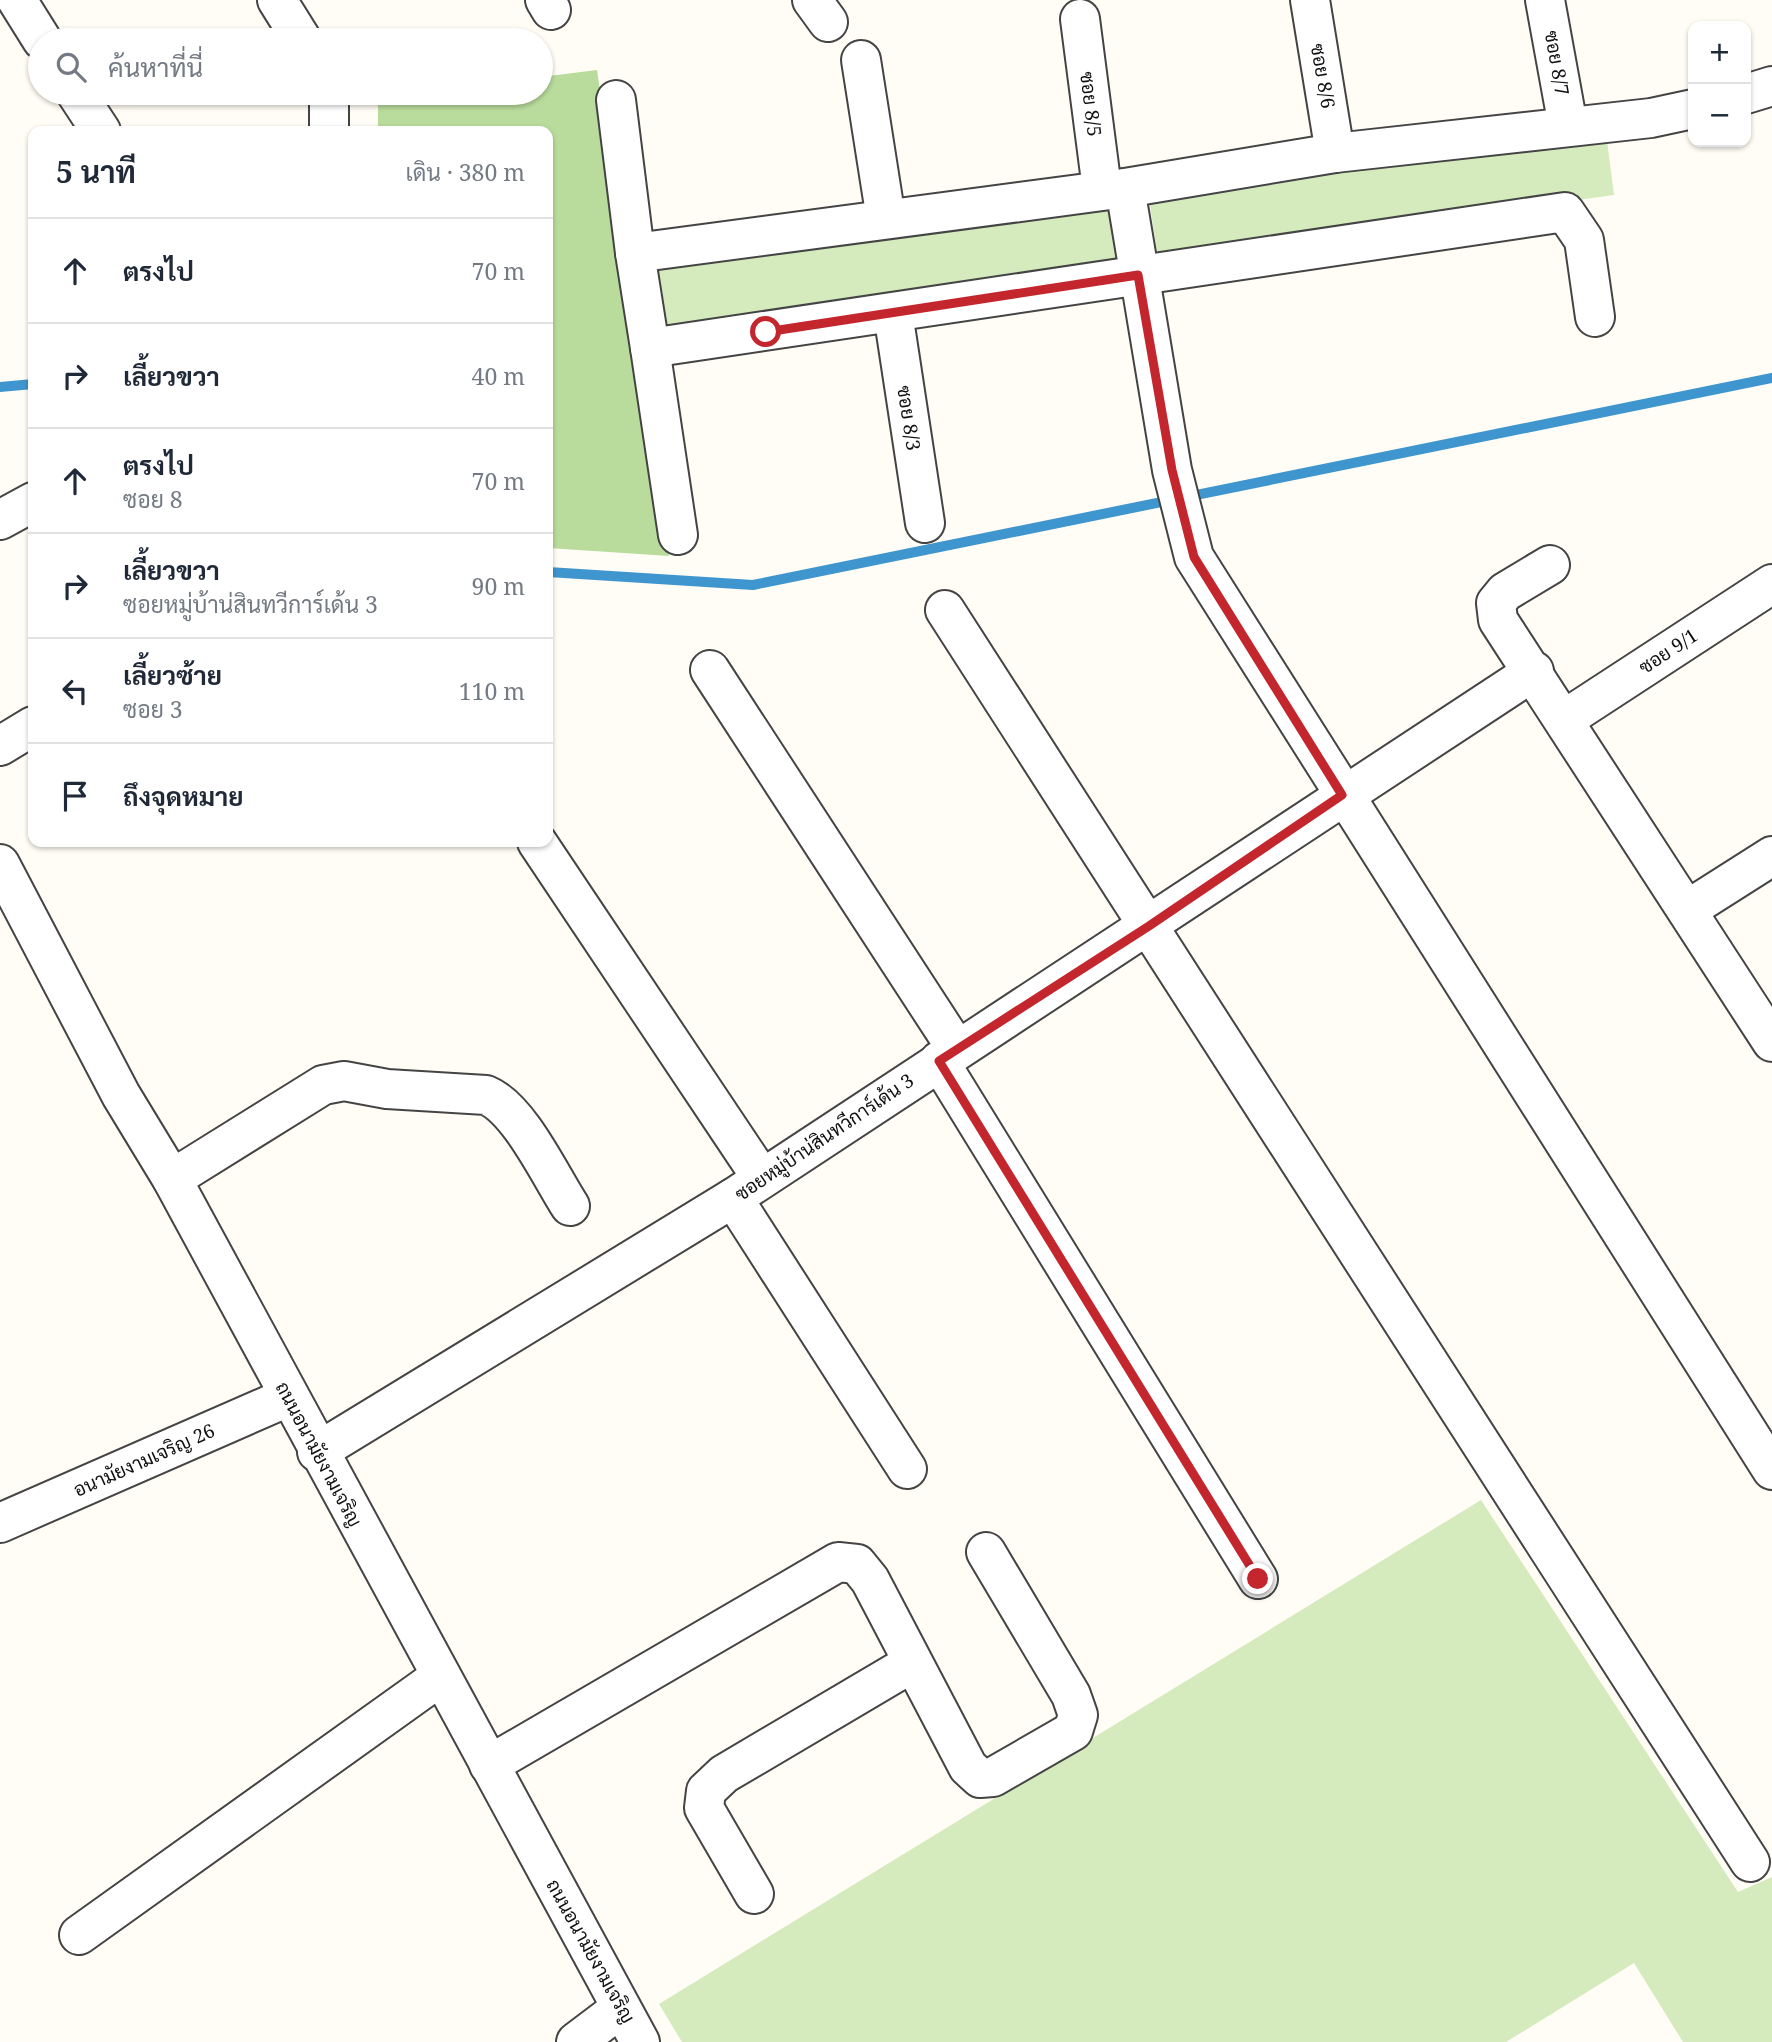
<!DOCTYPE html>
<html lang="th">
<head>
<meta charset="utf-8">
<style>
	:root { --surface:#fff; --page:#f2f2f3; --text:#1f2937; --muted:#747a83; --line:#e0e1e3 }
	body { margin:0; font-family:"Noto Serif",Sarabun,serif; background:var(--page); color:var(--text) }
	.controls { position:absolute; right:21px; top:21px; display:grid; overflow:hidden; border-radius:14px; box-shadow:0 2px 5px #0004 }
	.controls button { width:63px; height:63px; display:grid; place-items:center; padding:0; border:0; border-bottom:2px solid var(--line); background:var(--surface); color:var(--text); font:35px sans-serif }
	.stop { position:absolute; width:21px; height:21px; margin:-16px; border:5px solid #c4262e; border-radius:50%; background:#fff }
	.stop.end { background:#c4262e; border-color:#fff; box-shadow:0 2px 7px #0008 }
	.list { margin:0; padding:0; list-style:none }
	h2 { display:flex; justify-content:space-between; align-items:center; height:91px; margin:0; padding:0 28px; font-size:30px }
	h2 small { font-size:23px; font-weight:400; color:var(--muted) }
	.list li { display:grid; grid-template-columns:46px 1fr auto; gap:21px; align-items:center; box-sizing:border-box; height:105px; padding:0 28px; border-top:2px solid var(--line) }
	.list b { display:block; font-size:26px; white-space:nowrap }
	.list p { margin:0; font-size:23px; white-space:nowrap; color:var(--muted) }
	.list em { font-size:23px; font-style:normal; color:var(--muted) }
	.icon { flex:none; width:38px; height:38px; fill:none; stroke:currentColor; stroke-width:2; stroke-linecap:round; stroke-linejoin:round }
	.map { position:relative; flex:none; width:1772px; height:2042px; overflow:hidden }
	.search { position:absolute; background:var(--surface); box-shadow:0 2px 5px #0004; left:28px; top:28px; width:525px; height:77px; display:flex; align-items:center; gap:18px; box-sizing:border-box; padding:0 24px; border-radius:38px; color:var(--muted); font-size:26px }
	.panel { position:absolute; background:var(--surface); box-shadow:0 2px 5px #0004; left:28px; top:126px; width:525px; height:721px; border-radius:14px }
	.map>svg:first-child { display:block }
	.green { fill:#d5ebbd }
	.forest { fill:#b9dc9c }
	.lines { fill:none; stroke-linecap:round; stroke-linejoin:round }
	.stream { stroke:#3f96cf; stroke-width:10 }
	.minor-casing { stroke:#444; stroke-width:42 }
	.minor { stroke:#fff; stroke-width:38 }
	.route { stroke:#c4262e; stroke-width:9 }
	.labels { text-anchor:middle; stroke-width:7; stroke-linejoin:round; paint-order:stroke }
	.street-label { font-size:19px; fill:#111; stroke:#fff }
</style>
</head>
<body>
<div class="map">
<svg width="1772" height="2042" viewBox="0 0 1772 2042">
	<rect width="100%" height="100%" fill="#fffdf5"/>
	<g class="green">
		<polygon points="1606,133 1614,195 1158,260 1149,198"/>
		<polygon points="1110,203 1119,266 663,331 655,269"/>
		<polygon points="1481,1500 1738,1892 1772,1877 1772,2042 1683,2042 1634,1963 1506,2042 682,2042 659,2004"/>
	</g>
	<polygon class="forest" points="597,70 669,556 548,548 548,131 378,131 378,98 422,93 541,93 541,77"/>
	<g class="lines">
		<g class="stream">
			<polyline points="0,387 33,384"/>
			<polyline points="548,572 753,585 1772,378"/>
		</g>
		<defs>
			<g id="minor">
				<polyline points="17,0 42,40"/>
				<polyline points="277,0 302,40"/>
				<polyline points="545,0 551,10"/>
				<polyline points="812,0 828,22"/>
				<polyline points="1310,0 1335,153"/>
				<polyline points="1545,0 1568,126"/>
				<polyline points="1080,19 1102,189"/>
				<polyline points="861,60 886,219"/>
				<polyline points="76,93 101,131"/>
				<polyline points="1746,94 1772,86"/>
				<polyline points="616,100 635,253"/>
				<polyline points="329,131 329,93"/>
				<polyline points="1125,188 1172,470 1194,557 1772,1470"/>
				<polyline points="893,313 925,523"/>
				<polyline points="1595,317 1584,240 1565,212 650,348 635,253 1125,188 1335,153 1651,118 1693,109"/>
				<polyline points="650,348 678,535"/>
				<polyline points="0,520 33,502"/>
				<polyline points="1550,565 1505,592 1496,603 1498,620 1772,1042"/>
				<polyline points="945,610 1750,1862"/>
				<polyline points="710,670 956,1048"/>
				<polyline points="1565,719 1772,584"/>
				<polyline points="0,746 33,726"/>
				<polyline points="537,842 761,1177"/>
				<polyline points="0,864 121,1095 172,1179 640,2042"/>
				<polyline points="1687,910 1772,856"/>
				<polyline points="939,1061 1258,1579"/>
				<path d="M172,1179L323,1085L344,1081L387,1089L486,1095C519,1108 550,1175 570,1206"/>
				<polyline points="733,1198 907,1469"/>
				<polyline points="317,1452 733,1198 1534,671"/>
				<polyline points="0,1523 288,1397"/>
				<polyline points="489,1765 838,1562 857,1564 870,1580 968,1767 980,1778 993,1777 1073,1731 1078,1715 1071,1695 986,1552"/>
				<polyline points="754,1894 704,1808 706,1791 724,1774 912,1663"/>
				<polyline points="79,1935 441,1676"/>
				<polyline points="576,2042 621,2008"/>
			</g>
		</defs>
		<use href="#minor" class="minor-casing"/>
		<use href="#minor" class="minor"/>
	</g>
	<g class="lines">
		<polyline class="route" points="766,332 1138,275 1172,470 1194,557 1342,795 1149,926 939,1061 1258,1579"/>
	</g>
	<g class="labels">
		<g class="street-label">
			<text transform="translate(1557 63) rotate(80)" y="7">ซอย 8/7</text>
			<text transform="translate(1323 76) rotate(80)" y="7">ซอย 8/6</text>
			<text transform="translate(1091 104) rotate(83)" y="7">ซอย 8/5</text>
			<text transform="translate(909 418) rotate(81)" y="7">ซอย 8/3</text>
			<text transform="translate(1668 651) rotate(-33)" y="7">ซอย 9/1</text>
			<text transform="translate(824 1137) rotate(-34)" y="7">ซอยหมู่บ้าน่สินทวีการ์เด้น 3</text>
			<text transform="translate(319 1454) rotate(62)" y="7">ถนนอนามัยงามเจริญ</text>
			<text transform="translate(144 1460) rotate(-24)" y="7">อนามัยงามเจริญ 26</text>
			<text transform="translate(591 1951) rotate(61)" y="7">ถนนอนามัยงามเจริญ</text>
		</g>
	</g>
</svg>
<div class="controls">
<button>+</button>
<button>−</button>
</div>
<div class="stop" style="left:766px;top:332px"></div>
<div class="stop end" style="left:1258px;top:1579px"></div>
<div class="search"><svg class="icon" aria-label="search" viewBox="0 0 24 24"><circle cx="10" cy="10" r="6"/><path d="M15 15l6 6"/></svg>ค้นหาที่นี่</div>
<section class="panel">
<h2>5 นาที<small>เดิน · 380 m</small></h2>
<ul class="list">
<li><svg class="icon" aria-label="ahead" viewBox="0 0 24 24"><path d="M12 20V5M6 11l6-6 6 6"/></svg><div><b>ตรงไป</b></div><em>70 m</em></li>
<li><svg class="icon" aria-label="right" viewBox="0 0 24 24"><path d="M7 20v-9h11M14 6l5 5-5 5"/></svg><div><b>เลี้ยวขวา</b></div><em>40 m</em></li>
<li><svg class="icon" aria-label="ahead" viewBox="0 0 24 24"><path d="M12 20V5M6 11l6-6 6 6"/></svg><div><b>ตรงไป</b><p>ซอย 8</p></div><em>70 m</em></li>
<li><svg class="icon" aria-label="right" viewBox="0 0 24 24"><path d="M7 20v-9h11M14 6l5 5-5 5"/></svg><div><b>เลี้ยวขวา</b><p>ซอยหมู่บ้าน่สินทวีการ์เด้น 3</p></div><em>90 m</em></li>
<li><svg class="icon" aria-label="left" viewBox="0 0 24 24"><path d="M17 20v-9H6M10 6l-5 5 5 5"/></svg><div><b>เลี้ยวซ้าย</b><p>ซอย 3</p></div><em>110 m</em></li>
<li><svg class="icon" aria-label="arrive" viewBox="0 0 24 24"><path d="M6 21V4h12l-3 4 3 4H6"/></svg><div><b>ถึงจุดหมาย</b></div></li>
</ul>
</section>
</div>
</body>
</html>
